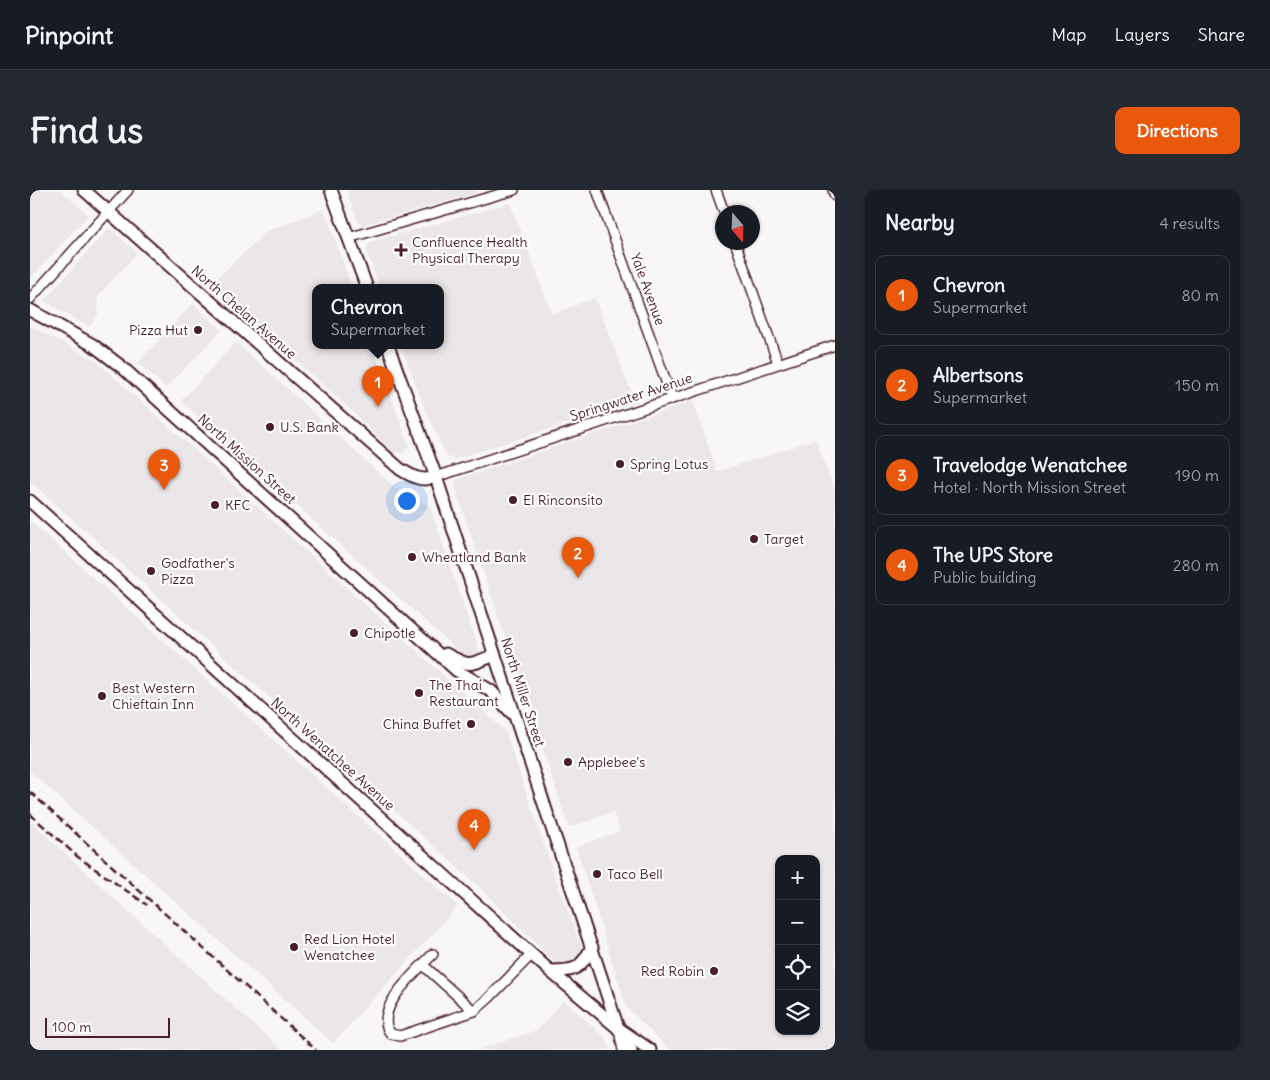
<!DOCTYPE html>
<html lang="en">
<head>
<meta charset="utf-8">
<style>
	:root { --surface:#171b24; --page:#242831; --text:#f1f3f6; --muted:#9ea1a6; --line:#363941; --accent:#ea580c }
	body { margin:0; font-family:Delius,sans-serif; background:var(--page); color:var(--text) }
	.controls { position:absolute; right:15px; bottom:15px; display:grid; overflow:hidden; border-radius:10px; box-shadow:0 1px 4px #0004 }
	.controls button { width:45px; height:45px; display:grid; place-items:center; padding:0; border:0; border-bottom:1px solid var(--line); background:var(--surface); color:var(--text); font:25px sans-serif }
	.compass { position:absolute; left:685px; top:15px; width:45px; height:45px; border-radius:50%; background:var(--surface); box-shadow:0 1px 4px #0004; rotate:161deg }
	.scale { position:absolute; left:15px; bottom:12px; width:125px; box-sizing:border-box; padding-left:5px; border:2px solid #4a1f2b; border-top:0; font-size:14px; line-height:18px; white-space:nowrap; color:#4a1f2b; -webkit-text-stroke:4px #fff; paint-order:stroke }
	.you { position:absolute; left:376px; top:310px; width:18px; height:18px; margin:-12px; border:4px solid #fff; border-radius:50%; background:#1a73e8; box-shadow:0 0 0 8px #1a73e833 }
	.badge { display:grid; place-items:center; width:32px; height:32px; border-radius:50%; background:var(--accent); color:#fff; font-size:16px; font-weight:700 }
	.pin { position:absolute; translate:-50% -41px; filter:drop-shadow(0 1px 2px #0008) }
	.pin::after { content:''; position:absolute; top:26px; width:18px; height:15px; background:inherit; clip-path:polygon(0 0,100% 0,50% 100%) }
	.popup { position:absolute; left:282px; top:94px; width:132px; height:65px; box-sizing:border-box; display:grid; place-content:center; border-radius:10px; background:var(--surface); filter:drop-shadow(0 1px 4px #0005); font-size:16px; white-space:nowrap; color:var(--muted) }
	.popup b { font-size:19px; color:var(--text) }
	.popup::after { content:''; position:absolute; left:50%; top:100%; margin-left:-10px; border:10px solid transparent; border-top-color:var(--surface) }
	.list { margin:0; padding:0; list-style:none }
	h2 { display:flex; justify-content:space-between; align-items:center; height:65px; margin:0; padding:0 20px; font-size:21px }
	h2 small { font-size:16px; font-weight:400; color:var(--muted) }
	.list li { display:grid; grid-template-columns:32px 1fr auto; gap:15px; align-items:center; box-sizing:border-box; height:80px; margin:0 10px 10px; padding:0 10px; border:1px solid var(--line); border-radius:10px }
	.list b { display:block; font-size:19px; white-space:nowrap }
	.list p { margin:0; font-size:16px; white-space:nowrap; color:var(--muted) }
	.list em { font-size:16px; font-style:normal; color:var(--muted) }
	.icon { flex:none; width:28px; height:28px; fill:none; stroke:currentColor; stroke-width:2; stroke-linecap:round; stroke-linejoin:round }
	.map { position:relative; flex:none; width:805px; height:860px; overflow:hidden; border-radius:10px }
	header { display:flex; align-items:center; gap:30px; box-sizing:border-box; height:70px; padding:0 25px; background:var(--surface); border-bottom:1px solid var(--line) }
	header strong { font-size:24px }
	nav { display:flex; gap:28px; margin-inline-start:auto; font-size:18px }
	.intro { display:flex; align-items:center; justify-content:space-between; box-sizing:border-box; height:120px; padding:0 30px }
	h1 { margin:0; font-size:35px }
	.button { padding:12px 22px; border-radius:10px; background:var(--accent); color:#fff; font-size:18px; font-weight:700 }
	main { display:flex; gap:30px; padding:0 30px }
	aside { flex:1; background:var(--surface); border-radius:10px; box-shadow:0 1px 4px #0004 }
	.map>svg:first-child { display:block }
	.built { fill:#ebe6e8; fill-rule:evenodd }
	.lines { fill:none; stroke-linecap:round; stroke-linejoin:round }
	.minor-casing { stroke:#4a1f2b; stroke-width:12 }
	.major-casing { stroke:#4a1f2b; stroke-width:15 }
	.minor { stroke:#fff; stroke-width:9 }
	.major { stroke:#fff; stroke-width:11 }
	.rail { stroke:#4a1f2b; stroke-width:2.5; stroke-dasharray:8 4; stroke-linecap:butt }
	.poi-dot { fill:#4a1f2b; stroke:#fff; stroke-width:2 }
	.labels { text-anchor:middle; stroke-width:4.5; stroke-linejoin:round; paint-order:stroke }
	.poi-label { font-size:14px; fill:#4a1f2b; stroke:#fff; text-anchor:start }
	.street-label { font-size:14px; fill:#4a1f2b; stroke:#fff }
</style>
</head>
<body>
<header>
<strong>Pinpoint</strong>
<nav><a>Map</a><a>Layers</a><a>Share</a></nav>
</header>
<div class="intro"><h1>Find us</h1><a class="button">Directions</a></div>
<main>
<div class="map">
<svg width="805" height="860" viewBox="0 0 805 860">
	<rect width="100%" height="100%" fill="#f8f6f7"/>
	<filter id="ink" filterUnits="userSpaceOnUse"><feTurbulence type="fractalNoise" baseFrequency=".02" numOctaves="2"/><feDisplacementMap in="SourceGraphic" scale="10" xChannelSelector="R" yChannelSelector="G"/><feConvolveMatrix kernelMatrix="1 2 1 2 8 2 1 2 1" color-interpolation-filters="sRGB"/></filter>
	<g filter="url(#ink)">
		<g class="built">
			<polygon points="0,0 31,0 58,25 0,89"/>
			<polygon points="316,0 446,0 447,3 332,35 328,32"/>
			<polygon points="480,13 522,124 565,108 605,212 425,269 417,267 394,217 371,156 410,156 410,98 350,98 336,59 340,52"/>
			<polygon points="294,19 322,98 286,98 286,156 342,156 379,255 374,263 364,263 320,219 181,94 237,41"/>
			<polygon points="81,39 107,63 68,106 68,124 59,137 14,111 77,40"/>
			<polygon points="163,113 192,140 136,198 108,173"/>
			<polygon points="0,136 64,169 475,541 526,690 555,766 546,776 531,778 448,696 0,291"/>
			<polygon points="206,152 365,298 384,305 400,317 450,464 436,468 151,211"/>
			<path d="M663,211L687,282L786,249L805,302V860H640L597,818L546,657L590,641L583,622L539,638L425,297L426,290ZM749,669H786V841H749Z"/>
			<polygon points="0,331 428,716 303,853 0,581"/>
			<polygon points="0,631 140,759 252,860 0,860"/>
			<polygon points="534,810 576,849 580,860 447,860 507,840"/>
		</g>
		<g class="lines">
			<defs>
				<g id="minor">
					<polyline points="567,0 642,208"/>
					<polyline points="686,0 694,22"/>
					<polyline points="803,0 805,6"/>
					<polyline points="318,48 484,0"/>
					<polyline points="705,52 748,173"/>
					<polyline points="0,109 98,0"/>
					<polyline points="406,287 805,155"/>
					<path d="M403,764C387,781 341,820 361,844L370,846L444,821L459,808L502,764"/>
					<polyline points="393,775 444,821"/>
					<polyline points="590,845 593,860"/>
				</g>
				<g id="major">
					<path d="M54,0L370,279C383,287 391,292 406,287"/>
					<polyline points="301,0 337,98"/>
					<polyline points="0,120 63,155 93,178 426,480 461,501 482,523"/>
					<polyline points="358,156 406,287 588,838 601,860"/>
					<polyline points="0,311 520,781 588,838 620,860"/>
					<path d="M416,464C442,478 438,475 465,465"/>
					<path d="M520,781C545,781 550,780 562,757"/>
				</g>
			</defs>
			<use href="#minor" class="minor-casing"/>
			<use href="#major" class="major-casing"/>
			<use href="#minor" class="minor"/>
			<use href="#major" class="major"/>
			<g class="rail">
				<polyline points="0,602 286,860"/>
				<polyline points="0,624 48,667 117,715"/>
			</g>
		</g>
	</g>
	<g class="poi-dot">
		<path d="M368.5 52.5h5v5h5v5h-5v5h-5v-5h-5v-5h5z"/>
		<circle cx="168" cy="140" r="5"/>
		<circle cx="240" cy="237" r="5"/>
		<circle cx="590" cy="274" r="5"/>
		<circle cx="483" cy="310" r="5"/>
		<circle cx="185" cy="315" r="5"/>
		<circle cx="724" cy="349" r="5"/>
		<circle cx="382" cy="367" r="5"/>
		<circle cx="121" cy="381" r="5"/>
		<circle cx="324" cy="443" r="5"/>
		<circle cx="389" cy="503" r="5"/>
		<circle cx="72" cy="506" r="5"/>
		<circle cx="441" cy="534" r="5"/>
		<circle cx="538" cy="572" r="5"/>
		<circle cx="567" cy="684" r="5"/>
		<circle cx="264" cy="757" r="5"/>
		<circle cx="684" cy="781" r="5"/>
	</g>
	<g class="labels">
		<g class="poi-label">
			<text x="382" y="57">Confluence Health<tspan x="382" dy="16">Physical Therapy</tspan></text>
			<text x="158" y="145" text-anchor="end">Pizza Hut</text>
			<text x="250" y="242">U.S. Bank</text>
			<text x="600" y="279">Spring Lotus</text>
			<text x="493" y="315">El Rinconsito</text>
			<text x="195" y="320">KFC</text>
			<text x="734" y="354">Target</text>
			<text x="392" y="372">Wheatland Bank</text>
			<text x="131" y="378">Godfather's<tspan x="131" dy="16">Pizza</tspan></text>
			<text x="334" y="448">Chipotle</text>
			<text x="399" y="500">The Thai<tspan x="399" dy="16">Restaurant</tspan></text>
			<text x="82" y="503">Best Western<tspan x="82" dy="16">Chieftain Inn</tspan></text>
			<text x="431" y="539" text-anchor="end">China Buffet</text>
			<text x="548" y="577">Applebee's</text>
			<text x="577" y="689">Taco Bell</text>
			<text x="274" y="754">Red Lion Hotel<tspan x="274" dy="16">Wenatchee</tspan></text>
			<text x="674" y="786" text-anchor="end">Red Robin</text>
		</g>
		<g class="street-label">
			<text transform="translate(618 99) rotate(70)" y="5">Yale Avenue</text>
			<text transform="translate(214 122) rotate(41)" y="5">North Chelan Avenue</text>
			<text transform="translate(601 207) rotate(-18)" y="5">Springwater Avenue</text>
			<text transform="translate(217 269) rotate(42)" y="5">North Mission Street</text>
			<text transform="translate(493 502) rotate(72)" y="5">North Miller Street</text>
			<text transform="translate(303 564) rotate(42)" y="5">North Wenatchee Avenue</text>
		</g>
	</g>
</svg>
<div class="controls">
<button>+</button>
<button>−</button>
<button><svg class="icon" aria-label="locate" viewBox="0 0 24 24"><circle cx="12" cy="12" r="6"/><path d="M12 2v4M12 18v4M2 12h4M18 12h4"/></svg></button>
<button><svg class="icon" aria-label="layers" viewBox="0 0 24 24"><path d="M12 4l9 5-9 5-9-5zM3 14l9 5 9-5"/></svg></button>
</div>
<svg class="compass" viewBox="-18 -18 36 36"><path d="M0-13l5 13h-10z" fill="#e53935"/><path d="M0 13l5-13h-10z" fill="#9ea1a6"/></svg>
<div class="scale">100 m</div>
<div class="you"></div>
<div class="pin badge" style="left:348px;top:217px">1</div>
<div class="popup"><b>Chevron</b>Supermarket</div>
<div class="pin badge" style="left:548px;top:388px">2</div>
<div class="pin badge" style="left:134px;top:300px">3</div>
<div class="pin badge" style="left:444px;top:660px">4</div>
</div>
<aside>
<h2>Nearby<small>4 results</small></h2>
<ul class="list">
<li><span class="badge">1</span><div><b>Chevron</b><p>Supermarket</p></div><em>80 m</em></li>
<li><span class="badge">2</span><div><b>Albertsons</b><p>Supermarket</p></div><em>150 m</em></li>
<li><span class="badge">3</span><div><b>Travelodge Wenatchee</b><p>Hotel · North Mission Street</p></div><em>190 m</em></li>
<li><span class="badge">4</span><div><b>The UPS Store</b><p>Public building</p></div><em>280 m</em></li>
</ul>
</aside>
</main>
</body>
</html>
